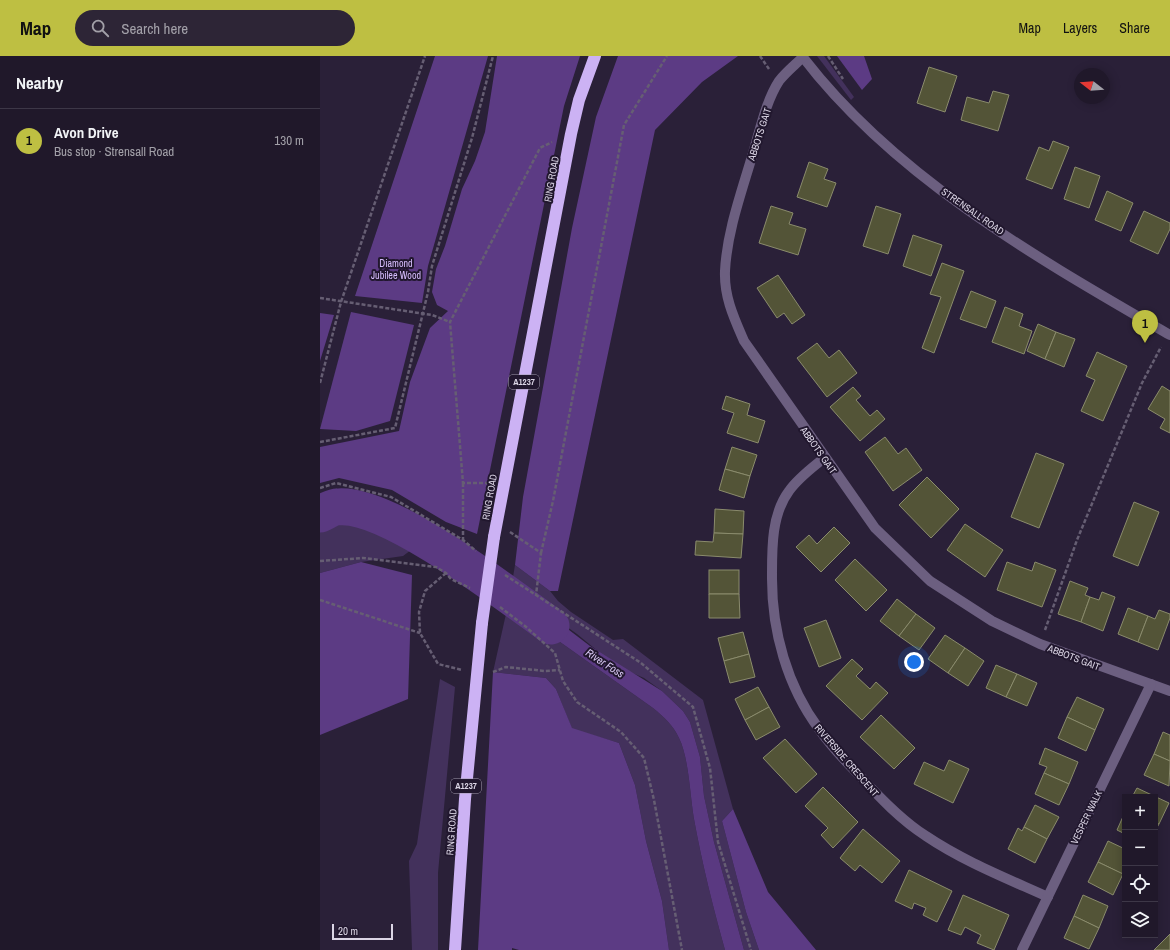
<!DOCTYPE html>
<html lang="en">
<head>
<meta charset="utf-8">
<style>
	:root { --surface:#20182a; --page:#2d2536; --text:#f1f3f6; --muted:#a2a0a8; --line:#3d3747; --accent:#bebf42 }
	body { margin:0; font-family:"Archivo Narrow",sans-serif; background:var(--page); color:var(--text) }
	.controls { position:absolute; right:12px; bottom:12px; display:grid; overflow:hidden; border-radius:0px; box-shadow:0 2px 10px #0003 }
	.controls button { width:36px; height:36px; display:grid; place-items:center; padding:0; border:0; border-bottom:1px solid var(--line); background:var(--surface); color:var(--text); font:20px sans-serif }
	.compass { position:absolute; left:754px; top:12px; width:36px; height:36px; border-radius:50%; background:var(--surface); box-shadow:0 2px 10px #0003; rotate:287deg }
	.scale { position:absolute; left:12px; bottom:10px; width:61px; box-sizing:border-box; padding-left:4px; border:2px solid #dbd5e5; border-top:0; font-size:11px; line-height:14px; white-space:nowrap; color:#dbd5e5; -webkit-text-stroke:3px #21172e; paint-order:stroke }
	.you { position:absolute; left:594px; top:606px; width:14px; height:14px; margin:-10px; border:3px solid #fff; border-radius:50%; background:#1a73e8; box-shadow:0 0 0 6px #1a73e833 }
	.badge { display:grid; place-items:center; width:26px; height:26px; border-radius:50%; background:var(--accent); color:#111; font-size:13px; font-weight:700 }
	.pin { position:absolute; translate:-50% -33px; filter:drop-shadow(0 1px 2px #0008) }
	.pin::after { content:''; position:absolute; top:21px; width:14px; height:12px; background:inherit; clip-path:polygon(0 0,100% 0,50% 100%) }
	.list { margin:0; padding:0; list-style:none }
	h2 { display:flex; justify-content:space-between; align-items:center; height:52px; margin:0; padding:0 16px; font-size:17px }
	h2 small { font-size:13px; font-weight:400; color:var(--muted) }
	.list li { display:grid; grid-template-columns:26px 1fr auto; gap:12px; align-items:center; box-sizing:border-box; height:64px; padding:0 16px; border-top:1px solid var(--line) }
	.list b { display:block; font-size:15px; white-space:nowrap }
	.list p { margin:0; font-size:13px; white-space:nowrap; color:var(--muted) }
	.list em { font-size:13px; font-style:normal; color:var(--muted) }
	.icon { flex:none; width:22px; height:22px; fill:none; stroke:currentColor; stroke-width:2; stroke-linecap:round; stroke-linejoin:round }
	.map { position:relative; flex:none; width:850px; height:894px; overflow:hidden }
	header { display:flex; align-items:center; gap:24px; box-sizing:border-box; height:56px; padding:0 20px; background:var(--accent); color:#111 }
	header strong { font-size:19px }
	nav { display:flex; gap:22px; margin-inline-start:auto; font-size:14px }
	.search { width:280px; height:36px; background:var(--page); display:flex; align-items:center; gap:10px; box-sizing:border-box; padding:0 14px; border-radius:22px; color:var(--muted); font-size:15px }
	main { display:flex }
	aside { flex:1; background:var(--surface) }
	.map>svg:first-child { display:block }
	.green { fill:#43315c }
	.forest { fill:#5c3b84 }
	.water { fill:#5a3981 }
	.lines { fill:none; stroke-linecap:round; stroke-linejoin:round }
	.river { stroke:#5a3981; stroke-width:37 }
	.building { fill:#535437; stroke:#8a8b6c }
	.path { stroke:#665e73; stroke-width:2.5; stroke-dasharray:4 2; stroke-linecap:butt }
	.minor { stroke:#6c5f80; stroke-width:10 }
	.highway { stroke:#ccb2f4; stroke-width:12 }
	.highway-bridge { stroke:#ccb2f4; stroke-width:12 }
	.labels { text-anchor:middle; stroke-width:4; stroke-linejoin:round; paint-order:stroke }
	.shield { fill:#21172e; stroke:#a39cae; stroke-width:1 }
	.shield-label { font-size:9px; font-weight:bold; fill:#dbd5e5 }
	.street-label { font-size:10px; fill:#dbd5e5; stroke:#21172e }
	.park-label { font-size:10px; fill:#d6bdfc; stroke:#21172e }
	.water-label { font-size:11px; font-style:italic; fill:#d7c7f1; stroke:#21172e }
</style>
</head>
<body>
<header>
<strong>Map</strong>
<div class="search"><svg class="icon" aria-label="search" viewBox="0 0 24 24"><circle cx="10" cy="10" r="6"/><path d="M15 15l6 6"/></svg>Search here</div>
<nav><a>Map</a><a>Layers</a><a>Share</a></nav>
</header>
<main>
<aside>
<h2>Nearby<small></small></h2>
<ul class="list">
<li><span class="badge">1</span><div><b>Avon Drive</b><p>Bus stop · Strensall Road</p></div><em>130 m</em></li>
</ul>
</aside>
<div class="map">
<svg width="850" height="894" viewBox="0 0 850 894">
	<rect width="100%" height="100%" fill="#2a2038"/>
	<g class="green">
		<polygon points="497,0 504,0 534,41 531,44"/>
		<polygon points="22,465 54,469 95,491 83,500 41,506 0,517 0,472"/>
		<polygon points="195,509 230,535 238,545 251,556 293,584 303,583 383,644 413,753 402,765 426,856 439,894 424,894 394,786 384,740 380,701 370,666 363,655 342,635 324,622 296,610 257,578 219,551 191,533"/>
		<path d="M188,549L333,652C344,661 353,669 359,682C369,702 370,740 374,763C382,807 393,851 405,894H349L342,845L326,785L315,729L299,687L252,673L236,633L226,622L173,616Z"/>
		<polygon points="120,623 135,631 118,817 118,894 92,894 89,805 97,788"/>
	</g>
	<g class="forest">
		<polygon points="115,0 168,0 108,210 102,247 35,240"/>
		<polygon points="177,0 260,0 244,50 157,478 126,466 72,434 19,422 0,427 0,391 79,375 90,326 110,272 128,255 117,249 112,236 116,213 125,190 142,133 155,105 165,76"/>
		<polygon points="298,0 418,0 382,26 335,74 238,535 230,535 195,509 203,441 252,172 276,61"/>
		<polygon points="517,0 544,0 552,23 542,34"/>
		<polygon points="31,256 94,269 70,365 36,375 0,373"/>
		<polygon points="0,257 14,259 0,305"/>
		<polygon points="41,506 92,519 88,643 0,679 0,517"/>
		<polygon points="173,616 226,622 236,633 252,672 299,687 315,729 326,785 342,845 349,894 199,894 192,892 192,894 158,894"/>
		<polygon points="413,753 448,836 496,894 439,894 426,856 402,765"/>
	</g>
	<path class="water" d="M191,533L219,551L270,590L342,635L363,655L370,666L380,701L384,740L394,786L424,894H405C393,851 382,807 374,763C370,740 369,702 359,682C353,669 344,661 333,652L188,549Z"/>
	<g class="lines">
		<path class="river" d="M0,458C5,456 12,451 17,451C67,445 188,539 231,570"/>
	</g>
	<g class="building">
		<polygon points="609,11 637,20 625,56 597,47"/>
		<polygon points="673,35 689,39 678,75 641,64 647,41 669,47"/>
		<polygon points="733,85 749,91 732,133 706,123 719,91 729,95"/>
		<polygon points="489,106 508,113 504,123 516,127 507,151 477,141"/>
		<polygon points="755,111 780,120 769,152 744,143"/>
		<polygon points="787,135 813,147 801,175 775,164"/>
		<polygon points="451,150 473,157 469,168 486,173 478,199 439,187"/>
		<polygon points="556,150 581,158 568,198 543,190"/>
		<polygon points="824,155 850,167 850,173 838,198 810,185"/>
		<polygon points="593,179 622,189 611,220 583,210"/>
		<polygon points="622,207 644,215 614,297 602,292 621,241 610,238"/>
		<polygon points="458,219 485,259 472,268 464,257 457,262 437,232"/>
		<polygon points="651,235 676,245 666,272 640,263"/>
		<polygon points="685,251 703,258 699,270 712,275 704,298 672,286"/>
		<polygon points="718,268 736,276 725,303 707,295"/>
		<polygon points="736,276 755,283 744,311 725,303"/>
		<polygon points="497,287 509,302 519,294 537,317 507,341 477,302"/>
		<polygon points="777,296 807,310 783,365 761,355 775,324 766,320"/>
		<polygon points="842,330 850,335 850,377 840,372 845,363 828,353"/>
		<polygon points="533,331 541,340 536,344 550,360 557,354 565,363 540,385 510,351"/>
		<polygon points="406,340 430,348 427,359 445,365 438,387 407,377 414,357 402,353"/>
		<polygon points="565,381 578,398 586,392 602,414 573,435 545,396"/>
		<polygon points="412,391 437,399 430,420 405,413"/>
		<polygon points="716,397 744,408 719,472 691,461"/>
		<polygon points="405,413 430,420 424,442 399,434"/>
		<polygon points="607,421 639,453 611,482 579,449"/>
		<polygon points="814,446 839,456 818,510 793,500"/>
		<polygon points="395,453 424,455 423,478 394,477"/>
		<polygon points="645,468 683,494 665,521 627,494"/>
		<polygon points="514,471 530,487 501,516 476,491 489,479 497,488"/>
		<polygon points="394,477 423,478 421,502 375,499 376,485 393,486"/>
		<polygon points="535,503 567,534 546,555 515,524"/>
		<polygon points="687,506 712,515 715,506 736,514 722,551 677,534"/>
		<rect x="389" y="514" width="30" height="24"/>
		<polygon points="750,525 768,532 765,539 770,541 761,566 738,558"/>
		<polygon points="782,536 795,541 783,575 761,566 770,541 779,544"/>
		<polygon points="389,538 419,538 420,562 389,562"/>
		<polygon points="577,543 596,558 579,580 560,565"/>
		<polygon points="808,552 828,560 818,586 798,578"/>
		<polygon points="839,554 850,558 850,562 838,594 818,586 828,560 835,563"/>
		<polygon points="596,558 615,572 599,594 579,580"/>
		<polygon points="506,564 521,602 499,611 484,572"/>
		<polygon points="423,576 429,598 404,605 398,582"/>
		<polygon points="625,579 645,592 628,617 608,603"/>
		<polygon points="645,592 664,605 648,630 628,617"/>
		<polygon points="429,598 435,621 410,627 404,605"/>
		<polygon points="532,603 543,613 536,620 550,633 556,626 568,637 542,664 506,630"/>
		<polygon points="676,609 697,618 686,641 666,632"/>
		<polygon points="697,618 717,627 707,650 686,641"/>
		<polygon points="438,631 449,651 425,664 415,643"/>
		<polygon points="757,641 784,653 775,674 747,661"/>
		<polygon points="449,651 460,671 436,684 425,664"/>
		<polygon points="561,659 595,692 574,713 540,681"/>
		<polygon points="747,661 775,674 766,695 738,682"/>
		<polygon points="843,676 850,679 850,705 834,698"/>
		<polygon points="465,683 497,718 476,737 443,702"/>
		<polygon points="725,692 758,706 749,728 724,717 727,711 719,708"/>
		<polygon points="834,698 850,705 849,730 824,719"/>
		<polygon points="629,704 649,713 633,747 594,728 604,706 624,715"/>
		<polygon points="724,717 749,728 739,749 715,738"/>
		<polygon points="503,731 538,766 513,792 501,779 508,772 485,750"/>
		<polygon points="817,732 849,747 839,768 835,766 835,741 812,741"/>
		<polygon points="715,749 739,761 727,783 704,771"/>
		<polygon points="805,756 805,778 797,774"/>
		<polygon points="835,766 839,768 835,775"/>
		<polygon points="704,771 727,783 715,807 688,793 698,772 702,775"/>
		<polygon points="543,773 580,805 562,827 540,809 535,815 520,802"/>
		<polygon points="788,785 805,793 805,815 803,818 778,806"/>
		<polygon points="778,806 803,818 793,839 768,826"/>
		<polygon points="589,814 632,835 617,866 603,859 606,852 594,847 592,853 575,845"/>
		<polygon points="643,839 689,859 674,894 657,887 661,879 645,871 641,879 628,874"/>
		<polygon points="763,839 788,850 779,872 754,860"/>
		<polygon points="754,860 779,872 769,893 744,882"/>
		<polygon points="850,878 850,894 834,894"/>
	</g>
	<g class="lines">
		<g class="path">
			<polyline points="440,0 449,13"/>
			<polyline points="508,0 523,23"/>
			<polyline points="0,242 112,259 130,266"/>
			<polyline points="0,327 21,246 105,0"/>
			<polyline points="0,386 75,372 108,236 112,210 152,82 173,0"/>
			<polyline points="143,427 143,484"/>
			<polyline points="169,427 143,427 130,266 220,92 232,86"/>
			<polyline points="0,432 16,427 71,441 143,484 156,495"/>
			<polyline points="190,476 221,497 216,539"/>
			<polyline points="221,497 233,445 304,69 347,0"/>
			<polyline points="0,505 43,502 116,511 126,517 131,523 150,532"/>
			<polyline points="126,517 105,535 99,556 100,577 118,608 142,614"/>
			<polyline points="185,519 321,607 373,651 390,712 398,786 431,894"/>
			<polyline points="0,544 100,577"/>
			<polyline points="180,551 205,570 235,597 243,625 257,646 301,676 324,702 334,744 362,894"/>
			<polyline points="725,574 757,484 822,327 841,291"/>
			<polyline points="173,616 186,611 225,615 240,614"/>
		</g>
		<g class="minor">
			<path d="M482,0C575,122 719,203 850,279"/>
			<path d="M483,1C475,9 466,16 459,25C446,45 440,74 433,97C422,135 407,175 405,215C404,241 414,262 424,285L555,472L610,525L672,565L720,588L850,635"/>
			<path d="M504,402C492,412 478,422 469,435C451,459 452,494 452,523C452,575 467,630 499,673C511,690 526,706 541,721C560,742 581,764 606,780C643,805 686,822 728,841"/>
			<polyline points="702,894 831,628"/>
		</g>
		<g class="highway">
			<polyline points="174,481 251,78 259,44 275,0"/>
			<polyline points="135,894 145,743 162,567"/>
		</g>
		<polyline class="highway-bridge" points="162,567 174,481"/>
	</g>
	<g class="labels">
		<g class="shield">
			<rect x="189" y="319" width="30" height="14" rx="3"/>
			<rect x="131" y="723" width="30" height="14" rx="3"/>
		</g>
		<g class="shield-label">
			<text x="204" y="329">A1237</text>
			<text x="146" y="733">A1237</text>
		</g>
		<g class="street-label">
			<text transform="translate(439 78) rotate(-72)" y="4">ABBOTS GAIT</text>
			<text transform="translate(231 123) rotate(-80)" y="4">RING ROAD</text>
			<text transform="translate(653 155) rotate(35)" y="4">STRENSALL ROAD</text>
			<text transform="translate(499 394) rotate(55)" y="4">ABBOTS GAIT</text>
			<text transform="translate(169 441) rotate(-80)" y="4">RING ROAD</text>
			<text transform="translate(754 601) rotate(21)" y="4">ABBOTS GAIT</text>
			<text transform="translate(527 704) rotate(49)" y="4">RIVERSIDE CRESCENT</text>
			<text transform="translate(766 761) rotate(-64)" y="4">VESPER WALK</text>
			<text transform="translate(131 776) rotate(-86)" y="4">RING ROAD</text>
		</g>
		<g class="park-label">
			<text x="76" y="211">Diamond<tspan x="76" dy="12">Jubilee Wood</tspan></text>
		</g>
		<g class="water-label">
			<text transform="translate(285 607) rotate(33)" y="4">River Foss</text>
		</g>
	</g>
</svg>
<div class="controls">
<button>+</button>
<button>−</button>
<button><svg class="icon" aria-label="locate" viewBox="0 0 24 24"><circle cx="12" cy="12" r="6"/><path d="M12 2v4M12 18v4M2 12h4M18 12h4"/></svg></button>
<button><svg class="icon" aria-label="layers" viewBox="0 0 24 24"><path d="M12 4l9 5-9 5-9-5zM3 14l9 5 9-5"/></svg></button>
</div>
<svg class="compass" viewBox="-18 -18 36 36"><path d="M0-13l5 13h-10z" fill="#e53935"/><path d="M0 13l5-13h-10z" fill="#a2a0a8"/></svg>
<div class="scale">20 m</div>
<div class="you"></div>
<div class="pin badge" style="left:825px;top:287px">1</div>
</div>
</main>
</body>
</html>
